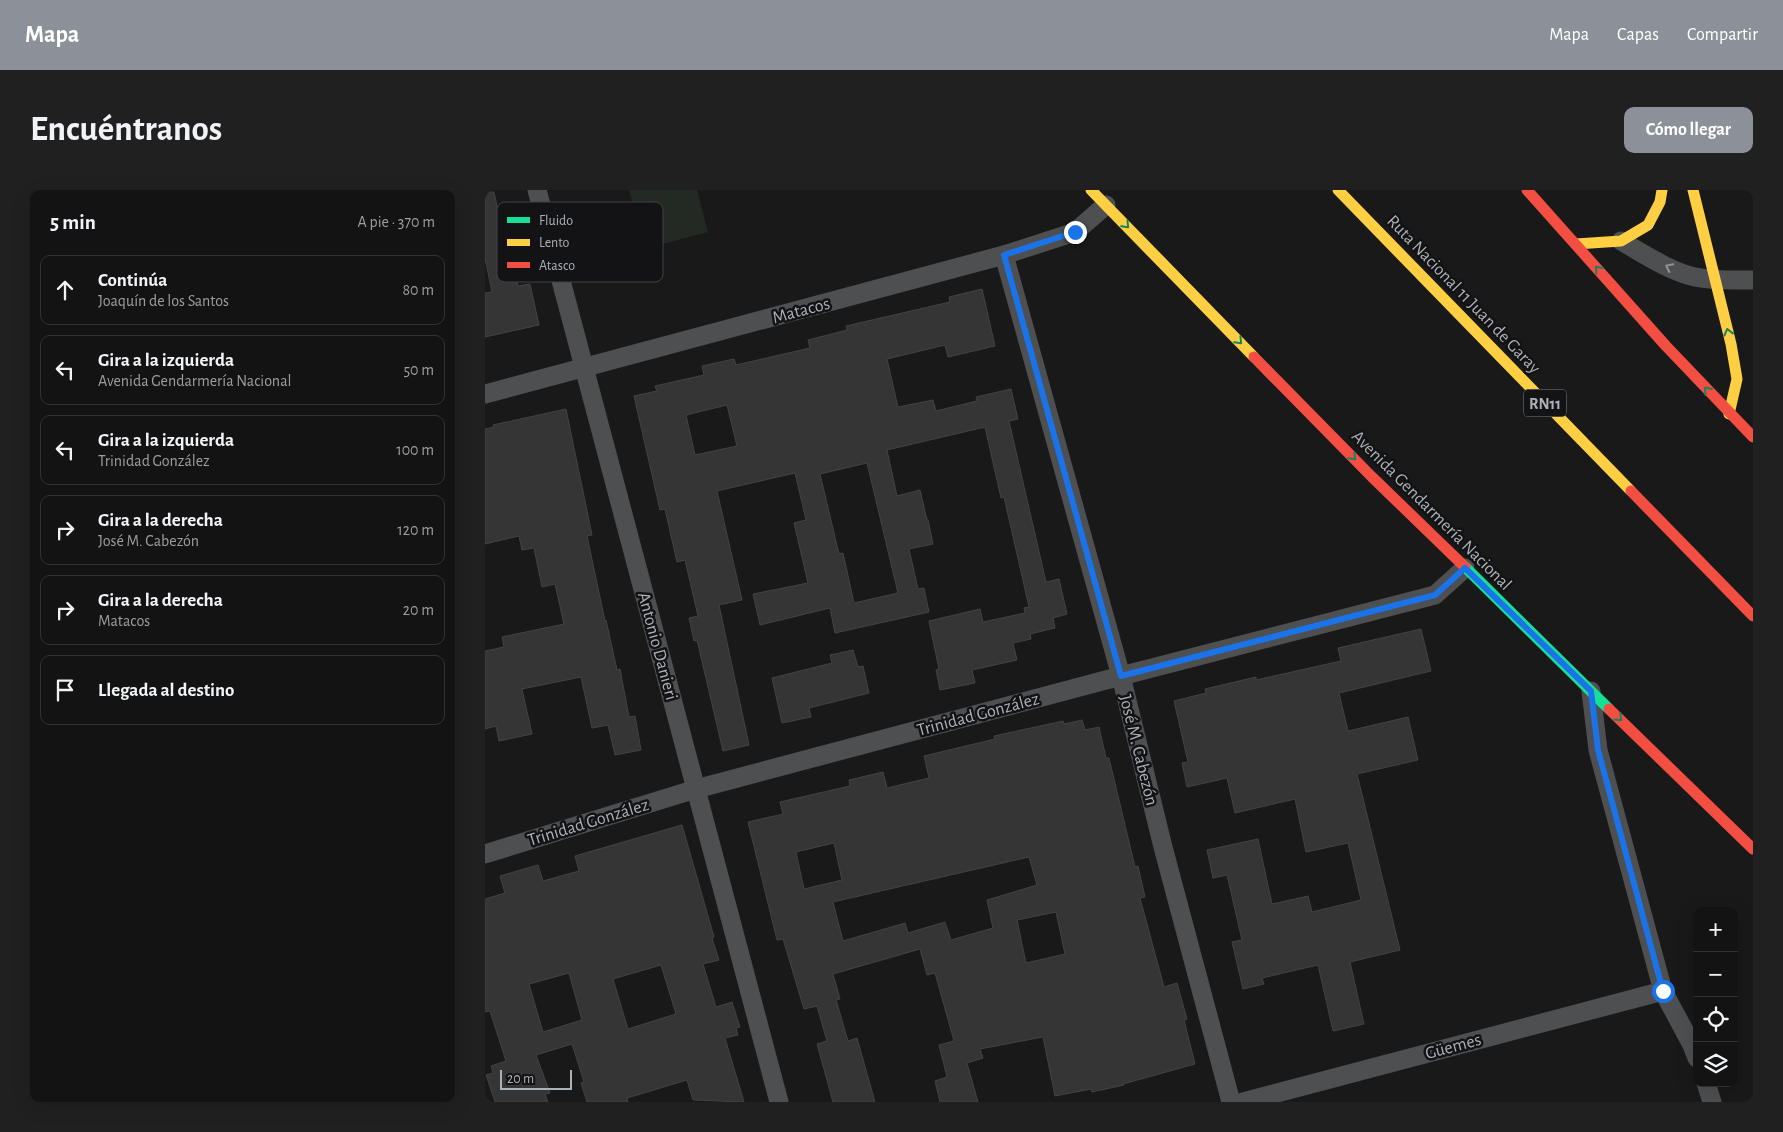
<!DOCTYPE html>
<html lang="es">
<head>
<meta charset="utf-8">
<style>
	:root { --surface:#131313; --page:#202021; --text:#f1f3f6; --muted:#9d9ea0; --line:#323233; --accent:#8c9099 }
	body { margin:0; font-family:"Alegreya Sans",sans-serif; background:var(--page); color:var(--text) }
	.controls { position:absolute; right:15px; bottom:15px; display:grid; overflow:hidden; border-radius:10px; box-shadow:0 5px 20px #0002 }
	.controls button { width:45px; height:45px; display:grid; place-items:center; padding:0; border:0; border-bottom:1px solid var(--line); background:var(--surface); color:var(--text); font:25px sans-serif }
	.scale { position:absolute; left:15px; bottom:12px; width:72px; box-sizing:border-box; padding-left:5px; border:2px solid #acb1b8; border-top:0; font-size:14px; line-height:18px; white-space:nowrap; color:#acb1b8; -webkit-text-stroke:4px #131315; paint-order:stroke }
	.stop { position:absolute; width:15px; height:15px; margin:-11px; border:4px solid #1a73e8; border-radius:50%; background:#fff }
	.stop.end { background:#1a73e8; border-color:#fff; box-shadow:0 1px 5px #0008 }
	.list { margin:0; padding:0; list-style:none }
	h2 { display:flex; justify-content:space-between; align-items:center; height:65px; margin:0; padding:0 20px; font-size:21px }
	h2 small { font-size:16px; font-weight:400; color:var(--muted) }
	.list li { display:grid; grid-template-columns:32px 1fr auto; gap:15px; align-items:center; box-sizing:border-box; height:70px; margin:0 10px 10px; padding:0 10px; border:1px solid var(--line); border-radius:10px }
	.list b { display:block; font-size:19px; white-space:nowrap }
	.list p { margin:0; font-size:16px; white-space:nowrap; color:var(--muted) }
	.list em { font-size:16px; font-style:normal; color:var(--muted) }
	.icon { flex:none; width:28px; height:28px; fill:none; stroke:currentColor; stroke-width:2; stroke-linecap:round; stroke-linejoin:round }
	.map { position:relative; flex:none; width:1268px; height:912px; overflow:hidden; border-radius:10px }
	header { display:flex; align-items:center; gap:30px; box-sizing:border-box; height:70px; padding:0 25px; background:var(--accent); color:#fff }
	header strong { font-size:24px }
	nav { display:flex; gap:28px; margin-inline-start:auto; font-size:18px }
	.intro { display:flex; align-items:center; justify-content:space-between; box-sizing:border-box; height:120px; padding:0 30px }
	h1 { margin:0; font-size:35px }
	.button { padding:12px 22px; border-radius:10px; background:var(--accent); color:#fff; font-size:18px; font-weight:700 }
	main { display:flex; gap:30px; padding:0 30px }
	aside { flex:1; background:var(--surface); border-radius:10px; box-shadow:0 5px 20px #0002 }
	.map>svg:first-child { display:block }
	.green { fill:#232923 }
	.building { fill:#353536; stroke:#424345; fill-rule:evenodd }
	.lines { fill:none; stroke-linecap:round; stroke-linejoin:round }
	.street { stroke:#4e4f51; stroke-width:19 }
	.fast { stroke:#16e098; stroke-width:11 }
	.slow { stroke:#ffcf43; stroke-width:11 }
	.jam { stroke:#f24e42; stroke-width:11 }
	.oneway { stroke:#15845d }
	.oneway2 { stroke:#909499 }
	.route { stroke:#1a73e8; stroke-width:6 }
	.labels { text-anchor:middle; stroke-width:5; stroke-linejoin:round; paint-order:stroke }
	.shield { fill:#131315; stroke:#7e8287; stroke-width:1 }
	.shield-label { font-size:16px; font-weight:bold; fill:#acb1b8 }
	.street-label { font-size:18px; fill:#acb1b8; stroke:#131315 }
	.key { fill:#131315; stroke:#414246; stroke-width:1 }
	.key-label { font-size:14px; fill:#acb1b8 }
</style>
</head>
<body>
<header>
<strong>Mapa</strong>
<nav><a>Mapa</a><a>Capas</a><a>Compartir</a></nav>
</header>
<div class="intro"><h1>Encuéntranos</h1><a class="button">Cómo llegar</a></div>
<main>
<aside>
<h2>5 min<small>A pie · 370 m</small></h2>
<ul class="list">
<li><svg class="icon" aria-label="ahead" viewBox="0 0 24 24"><path d="M12 20V5M6 11l6-6 6 6"/></svg><div><b>Continúa</b><p>Joaquín de los Santos</p></div><em>80 m</em></li>
<li><svg class="icon" aria-label="left" viewBox="0 0 24 24"><path d="M17 20v-9H6M10 6l-5 5 5 5"/></svg><div><b>Gira a la izquierda</b><p>Avenida Gendarmería Nacional</p></div><em>50 m</em></li>
<li><svg class="icon" aria-label="left" viewBox="0 0 24 24"><path d="M17 20v-9H6M10 6l-5 5 5 5"/></svg><div><b>Gira a la izquierda</b><p>Trinidad González</p></div><em>100 m</em></li>
<li><svg class="icon" aria-label="right" viewBox="0 0 24 24"><path d="M7 20v-9h11M14 6l5 5-5 5"/></svg><div><b>Gira a la derecha</b><p>José M. Cabezón</p></div><em>120 m</em></li>
<li><svg class="icon" aria-label="right" viewBox="0 0 24 24"><path d="M7 20v-9h11M14 6l5 5-5 5"/></svg><div><b>Gira a la derecha</b><p>Matacos</p></div><em>20 m</em></li>
<li><svg class="icon" aria-label="arrive" viewBox="0 0 24 24"><path d="M6 21V4h12l-3 4 3 4H6"/></svg><div><b>Llegada al destino</b></div></li>
</ul>
</aside>
<div class="map">
<svg width="1268" height="912" viewBox="0 0 1268 912">
	<rect width="100%" height="100%" fill="#191919"/>
	<polygon class="green" points="144,0 212,0 223,42 159,59"/>
	<g class="building">
		<polygon points="0,2 9,2 23,68 27,67 33,96 45,94 54,135 0,147 0,103 7,102 0,68"/>
		<path d="M497,99L510,156L463,167L460,155L402,169L413,217L448,210L451,221L492,211L491,207L526,199L533,229L524,231L561,392L574,389L582,424L568,428L570,438L545,444L546,449L528,453L532,470L487,480L490,493L455,500L451,480L454,479L444,431L495,419L498,432L540,423L539,418L544,417L519,307L516,308L500,237L402,260L412,306L435,300L442,330H443L448,354L424,359L433,399L439,398L444,422L350,443L345,418L275,435L268,404L323,393L309,333L321,330L310,283L232,301L257,410L234,415L264,555L238,561L212,450L209,451L204,428L213,426L200,370L192,372L180,319L175,320L149,206L172,201L170,196L219,185L217,176L249,169L251,175L325,158L323,150L362,140L361,136L465,112L464,107ZM242,215L252,256L210,265L201,225ZM382,273L413,403L369,413L358,363L354,364L335,284Z"/>
		<polygon points="81,219 107,345 102,346 120,431 121,430 132,480 135,479 144,527 150,526 156,560 130,565 123,535 107,538 96,487 37,499 47,544 14,551 11,536 0,539 0,461 19,457 17,447 79,434 70,394 57,397 49,358 37,360 34,346 0,354 0,239 9,237 8,235"/>
		<polygon points="936,439 946,481 854,503 863,541 923,527 933,570 872,584 915,760 865,772 879,834 848,841 833,775 777,788 779,794 758,799 747,752 757,750 742,685 728,688 722,660 773,649 787,714 823,706 827,722 876,710 863,653 821,662 810,609 750,623 742,588 702,597 697,573 703,572 689,511 721,503 720,499 771,487 771,490 856,471 853,458"/>
		<polygon points="368,460 373,477 378,476 384,503 324,518 326,527 297,533 287,488 347,473 345,465"/>
		<path d="M597,530L600,540L614,537L621,568H624L650,677L653,676L660,707L655,708L679,797L692,793L702,829L699,830L710,874L638,894L639,895L607,902L606,899L570,906L558,847L495,859L498,868L482,873L493,912H455L450,891L462,887L454,855L469,851L450,783L442,785L435,759L348,784L355,809L351,810L363,851L372,848L390,912H348L332,854L342,851L332,816L319,819L298,749L292,750L263,632L298,624L295,612L365,596L364,590L398,582L402,598L444,588L439,566L510,549L509,546L578,531L579,534ZM349,653L357,690L319,699L311,662ZM544,667L552,695L502,710L508,738L466,750L460,732L423,743L420,733L358,751L348,712ZM571,722L580,764L541,773L532,730Z"/>
		<path d="M197,635L229,747L227,748L234,770L218,774L231,817L247,812L255,837L251,838L253,845L240,848L259,912L208,910L202,890L142,908L143,912H102L96,893L99,892L87,854L51,865L65,903L60,904L63,912H10L1,885L8,883L6,876L21,871L5,821L0,822V709L20,703L15,686L53,675L58,691L94,681L90,666ZM176,775L191,824L143,839L128,789ZM84,783L97,830L58,842L44,794Z"/>
	</g>
	<g class="lines">
		<g class="street">
			<polyline points="52,0 294,912"/>
			<path d="M1136,51C1159,64 1184,81 1210,87C1229,91 1249,90 1268,90"/>
			<polyline points="519,65 636,486 678,657 746,912"/>
			<polyline points="0,204 519,65 590,42 621,15"/>
			<polyline points="1106,501 1113,560 1178,801 1207,855 1212,868"/>
			<polyline points="0,664 211,599 636,486 950,405 980,378"/>
			<polyline points="1221,893 1227,912"/>
			<polyline points="758,912 1178,801"/>
		</g>
		<polyline class="fast" points="980,377 1124,519"/>
		<g class="slow">
			<polyline points="606,0 769,167"/>
			<polyline points="853,0 1146,301"/>
			<polyline points="1208,0 1246,154 1252,189 1244,224"/>
			<polyline points="1091,54 1136,51 1163,35 1175,12 1177,0"/>
		</g>
		<g class="jam">
			<polyline points="1042,0 1181,156 1268,247"/>
			<polyline points="769,167 887,287 980,377"/>
			<polyline points="1146,301 1268,426"/>
			<polyline points="1124,519 1268,659"/>
		</g>
	</g>
	<defs><path id="oneway-chevron" d="M-2-3.5L2.5 0L-2 3.5" fill="none" stroke-width="1.6" stroke-linecap="round" stroke-linejoin="round" transform="scale(1.25)"/></defs>
	<g class="oneway">
		<use href="#oneway-chevron" transform="translate(641 35) rotate(46)"/>
		<use href="#oneway-chevron" transform="translate(1113 79) rotate(-132)"/>
		<use href="#oneway-chevron" transform="translate(1243 142) rotate(-104)"/>
		<use href="#oneway-chevron" transform="translate(754 151) rotate(46)"/>
		<use href="#oneway-chevron" transform="translate(1222 200) rotate(-133)"/>
		<use href="#oneway-chevron" transform="translate(868 267) rotate(46)"/>
		<use href="#oneway-chevron" transform="translate(1134 528) rotate(44)"/>
	</g>
	<use class="oneway2" href="#oneway-chevron" transform="translate(1184 77) rotate(-154)"/>
	<g class="lines">
		<polyline class="route" points="590,42 519,65 636,486 950,405 980,378 1106,501 1113,560 1178,801"/>
	</g>
	<g class="labels">
		<rect class="shield" x="1039" y="199.5" width="42" height="27" rx="4"/>
		<g class="shield-label">
			<text x="1060" y="219">RN11</text>
		</g>
		<g class="street-label">
			<text transform="translate(979 104) rotate(46)" y="6">Ruta Nacional 11 Juan de Garay</text>
			<text transform="translate(316 120) rotate(-15)" y="6">Matacos</text>
			<text transform="translate(947 320) rotate(45)" y="6">Avenida Gendarmería Nacional</text>
			<text transform="translate(173 456) rotate(75)" y="6">Antonio Danieri</text>
			<text transform="translate(493 524) rotate(-15)" y="6">Trinidad González</text>
			<text transform="translate(654 560) rotate(76)" y="6">José M. Cabezón</text>
			<text transform="translate(103 632) rotate(-17)" y="6">Trinidad González</text>
			<text transform="translate(968 856) rotate(-15)" y="6">Güemes</text>
		</g>
	</g>
	<rect x="12" y="12" width="166" height="80" rx="8" class="key"/>
	<rect x="22" y="27" width="23" height="6" fill="#16e098"/>
	<rect x="22" y="49" width="23" height="7" fill="#ffcf43"/>
	<rect x="22" y="72" width="23" height="6" fill="#f24e42"/>
	<g class="key-label">
		<text x="54" y="35">Fluido</text>
		<text x="54" y="57">Lento</text>
		<text x="54" y="80">Atasco</text>
	</g>
</svg>
<div class="controls">
<button>+</button>
<button>−</button>
<button><svg class="icon" aria-label="locate" viewBox="0 0 24 24"><circle cx="12" cy="12" r="6"/><path d="M12 2v4M12 18v4M2 12h4M18 12h4"/></svg></button>
<button><svg class="icon" aria-label="layers" viewBox="0 0 24 24"><path d="M12 4l9 5-9 5-9-5zM3 14l9 5 9-5"/></svg></button>
</div>
<div class="scale">20 m</div>
<div class="stop" style="left:1178px;top:801px"></div>
<div class="stop end" style="left:590px;top:42px"></div>
</div>
</main>
</body>
</html>
